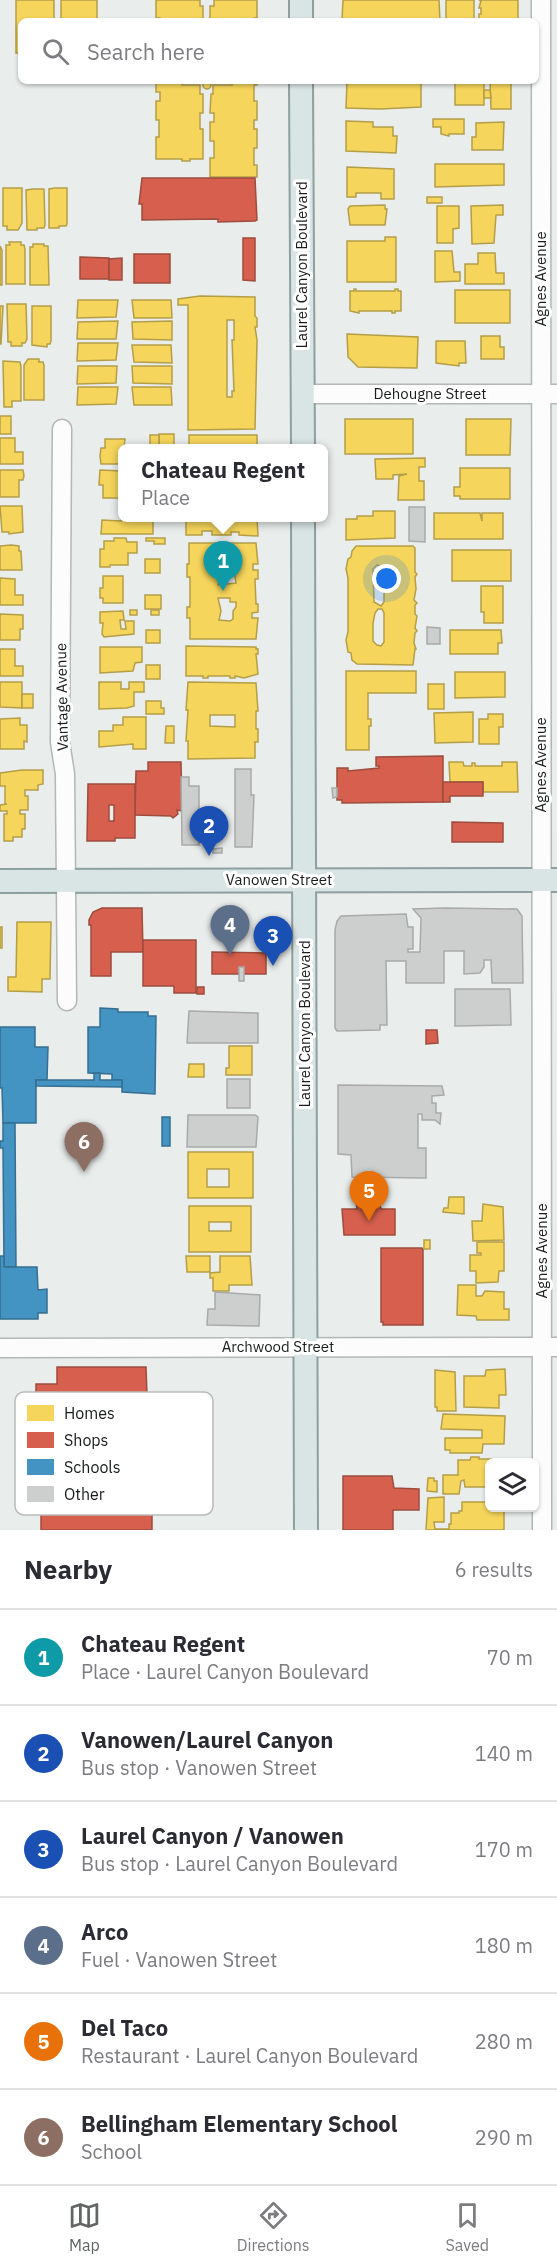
<!DOCTYPE html>
<html lang="en">
<head>
<meta charset="utf-8">
<style>
	:root { --surface:#fff; --page:#f7f7f7; --text:#2b2b33; --muted:#7c7c81; --line:#e1e1e2; --accent:#626564 }
	body { margin:0; font-family:"IBM Plex Sans",sans-serif; background:var(--page); color:var(--text) }
	.controls { position:absolute; right:18px; bottom:18px; display:grid; overflow:hidden; border-radius:9px; box-shadow:0 2px 4px #0004 }
	.controls button { width:54px; height:54px; display:grid; place-items:center; padding:0; border:0; border-bottom:2px solid var(--line); background:var(--surface); color:var(--text); font:30px sans-serif }
	.you { position:absolute; left:387px; top:579px; width:21px; height:21px; margin:-15px; border:4px solid #fff; border-radius:50%; background:#1a73e8; box-shadow:0 0 0 9px #1a73e833 }
	.badge { display:grid; place-items:center; width:39px; height:39px; border-radius:50%; background:var(--accent); color:#fff; font-size:20px; font-weight:700 }
	.pin { position:absolute; translate:-50% -50px; filter:drop-shadow(0 2px 3px #0008) }
	.pin::after { content:''; position:absolute; top:32px; width:21px; height:18px; background:inherit; clip-path:polygon(0 0,100% 0,50% 100%) }
	.popup { position:absolute; left:118px; top:444px; width:210px; height:78px; box-sizing:border-box; display:grid; place-content:center; border-radius:9px; background:var(--surface); filter:drop-shadow(0 2px 4px #0005); font-size:20px; white-space:nowrap; color:var(--muted) }
	.popup b { font-size:22px; color:var(--text) }
	.popup::after { content:''; position:absolute; left:50%; top:100%; margin-left:-12px; border:12px solid transparent; border-top-color:var(--surface) }
	.list { margin:0; padding:0; list-style:none }
	h2 { display:flex; justify-content:space-between; align-items:center; height:78px; margin:0; padding:0 24px; font-size:26px }
	h2 small { font-size:20px; font-weight:400; color:var(--muted) }
	.list li { display:grid; grid-template-columns:39px 1fr auto; gap:18px; align-items:center; box-sizing:border-box; height:96px; padding:0 24px; border-top:2px solid var(--line) }
	.list b { display:block; font-size:22px; white-space:nowrap }
	.list p { margin:0; font-size:20px; white-space:nowrap; color:var(--muted) }
	.list em { font-size:20px; font-style:normal; color:var(--muted) }
	.icon { flex:none; width:33px; height:33px; fill:none; stroke:currentColor; stroke-width:2; stroke-linecap:round; stroke-linejoin:round }
	.map { position:relative; flex:none; width:557px; height:1530px; overflow:hidden }
	.search { position:absolute; background:var(--surface); box-shadow:0 2px 4px #0004; left:18px; right:18px; top:18px; height:66px; display:flex; align-items:center; gap:15px; box-sizing:border-box; padding:0 21px; border-radius:9px; color:var(--muted); font-size:22px }
	.sheet { height:654px; background:var(--surface) }
	nav { display:flex; justify-content:space-around; align-items:center; box-sizing:border-box; height:84px; border-top:2px solid var(--line); background:var(--surface); font-size:16px; color:var(--muted) }
	nav a { display:grid; justify-items:center; gap:3px }
	nav .on { color:var(--accent) }
	.map>svg:first-child { display:block }
	.homes { fill:#f6d55c; stroke:#b49e48; stroke-width:1.5; fill-rule:evenodd }
	.shops { fill:#d6604d; stroke:#9d4c3e; stroke-width:1.5; fill-rule:evenodd }
	.schools { fill:#4393c3; stroke:#366f91; stroke-width:1.5 }
	.building { fill:#cccfce; stroke:#a8abaa; stroke-width:1.5 }
	.lines { fill:none; stroke-linecap:round; stroke-linejoin:round }
	.minor-casing { stroke:#b4b7b6; stroke-width:21 }
	.major-casing { stroke:#8d9f9f; stroke-width:26 }
	.minor { stroke:#fcfcfc; stroke-width:18 }
	.major { stroke:#d9e4e4; stroke-width:22 }
	.labels { text-anchor:middle; stroke-width:6; stroke-linejoin:round; paint-order:stroke }
	.street-label { font-size:15px; fill:#191c1b; stroke:#fff }
	.key { fill:#fff; stroke:#babbbb; stroke-width:1.5 }
	.key-label { font-size:16px; fill:#191c1b }
</style>
</head>
<body>
<div class="map">
<svg width="557" height="1530" viewBox="0 0 557 1530">
	<rect width="100%" height="100%" fill="#e9edec"/>
	<g class="homes">
		<polygon points="16,0 54,0 54,21 21,21 21,53 16,53"/>
		<rect x="61" y="0" width="36" height="21"/>
		<polygon points="156,0 200,0 200,6 203,6 203,21 160,21 160,18 156,18"/>
		<polygon points="214,0 257,0 257,18 254,18 254,21 210,21 210,6 214,6"/>
		<polygon points="343,0 439,0 440,21 342,21"/>
		<rect x="446" y="0" width="28" height="21"/>
		<polygon points="479,0 518,0 518,21 481,21 479,20 479,14 481,14 481,8 479,8 481,1"/>
		<polygon points="156,81 182,81 182,85 200,85 200,94 203,94 203,113 200,113 200,129 203,129 203,159 190,159 190,161 182,161 182,159 156,159 156,137 159,137 159,120 156,120 156,101 160,101 160,92 156,92"/>
		<polygon points="232,81 257,81 257,85 254,85 254,101 257,101 257,120 254,120 254,129 257,129 257,148 254,148 254,165 257,165 257,177 210,177 210,158 214,158 214,141 210,141 210,122 214,122 214,113 210,113 211,94 213,94 213,85 232,85"/>
		<polygon points="347,81 421,81 421,107 380,109 346,108"/>
		<rect x="455" y="81" width="29" height="24"/>
		<polygon points="490,81 511,81 511,109 491,109"/>
		<circle cx="207" cy="85" r="4"/>
		<polygon points="484,90 490,90 491,98 484,98"/>
		<polygon points="433,119 464,119 464,134 449,134 449,136 441,134 441,127 433,127"/>
		<polygon points="346,121 373,122 373,127 393,127 393,136 397,136 396,153 346,151"/>
		<polygon points="504,122 503,150 472,150 472,137 476,137 476,123"/>
		<polygon points="435,164 504,164 504,185 435,187"/>
		<polygon points="347,167 394,169 394,199 381,199 381,193 356,193 356,197 347,197"/>
		<polygon points="3,188 22,188 22,223 18,230 7,230 7,226 3,226"/>
		<polygon points="55,188 67,188 67,224 66,226 59,226 59,228 49,228 49,189"/>
		<polygon points="33,189 44,189 45,225 44,228 37,228 37,230 27,230 26,190"/>
		<rect x="427" y="197" width="15" height="6"/>
		<polygon points="385,205 385,209 387,209 385,225 350,225 348,209 350,206"/>
		<polygon points="503,205 503,215 496,215 494,243 472,244 471,206"/>
		<polygon points="437,206 459,206 459,228 453,229 453,243 437,243"/>
		<polygon points="385,237 396,237 396,282 347,282 347,241 385,241"/>
		<polygon points="9,242 21,242 21,245 24,245 25,249 25,284 6,284 6,245 10,245"/>
		<polygon points="33,244 44,244 44,246 48,246 49,285 30,285 30,247 33,247"/>
		<polygon points="0,246 2,250 2,285 0,285"/>
		<polygon points="435,251 452,251 454,272 460,272 460,281 435,282"/>
		<polygon points="478,253 495,253 496,273 504,273 504,284 465,284 465,264 478,264"/>
		<polygon points="354,289 356,289 356,291 395,291 395,289 398,289 398,291 401,291 401,311 395,311 395,313 392,313 392,311 359,311 359,313 350,311 350,291 354,291"/>
		<rect x="455" y="290" width="55" height="33"/>
		<path d="M200,296L255,297V316L257,318V327H255L257,340L255,429L188,430V305H178V299ZM227,320H234V340H232L234,391H232V397H227Z"/>
		<polygon points="78,300 118,300 116,317 77,318"/>
		<polygon points="132,300 171,300 172,318 134,318"/>
		<polygon points="7,304 26,304 27,339 25,343 22,343 22,346 11,346 11,342 8,342"/>
		<polygon points="0,306 3,306 1,344 0,344"/>
		<polygon points="32,306 51,306 51,341 50,344 47,344 47,347 32,345"/>
		<polygon points="118,321 116,339 77,339 78,322"/>
		<polygon points="172,321 172,340 133,339 132,322"/>
		<polygon points="347,334 418,337 417,368 358,367 348,357"/>
		<polygon points="481,336 500,336 500,347 504,347 504,359 481,359"/>
		<polygon points="436,341 465,341 466,363 459,363 459,366 436,363"/>
		<polygon points="78,343 118,343 116,360 77,361"/>
		<polygon points="132,345 171,345 172,363 134,362"/>
		<polygon points="28,359 39,359 39,362 43,362 44,365 44,400 24,400 24,365"/>
		<polygon points="3,361 20,362 21,366 21,401 12,401 12,407 4,407"/>
		<polygon points="78,366 117,366 116,383 77,384"/>
		<polygon points="132,366 172,366 172,384 133,383"/>
		<polygon points="78,387 118,387 116,404 77,405"/>
		<polygon points="132,387 171,387 172,405 134,405"/>
		<rect x="0" y="416" width="11" height="18"/>
		<rect x="345" y="419" width="68" height="35"/>
		<polygon points="466,419 511,419 510,455 466,455"/>
		<rect x="159" y="434" width="15" height="14"/>
		<rect x="150" y="435" width="9" height="13"/>
		<rect x="189" y="435" width="68" height="13"/>
		<polygon points="0,438 15,438 15,452 23,452 23,464 0,464"/>
		<polygon points="105,439 125,439 122,464 101,464 100,456 101,448 105,448"/>
		<polygon points="425,458 425,467 419,467 419,481 424,481 424,500 398,500 399,476 407,474 393,475 393,479 376,479 375,459"/>
		<polygon points="460,468 510,468 510,499 460,499 460,496 454,496 454,487 460,487"/>
		<polygon points="0,470 23,470 24,476 23,480 19,480 19,497 0,497"/>
		<polygon points="100,470 122,471 122,498 103,498 103,485 99,485"/>
		<polygon points="0,506 22,506 23,532 9,534 9,532 2,532"/>
		<polygon points="373,511 395,511 395,538 346,540 346,519 357,519 357,516 373,516"/>
		<polygon points="122,513 122,518 153,518 153,534 101,534 102,520 121,521"/>
		<polygon points="434,513 480,513 482,521 482,513 503,513 503,539 434,539"/>
		<polygon points="186,518 257,518 258,536 239,535 239,532 231,532 231,535 212,535 212,531 202,531 202,535 186,535"/>
		<polygon points="114,538 126,538 127,542 137,542 137,553 128,553 128,565 110,565 110,567 100,567 100,549 104,549 104,541 114,541"/>
		<polygon points="146,538 165,538 165,544 154,544 154,541 146,541"/>
		<path d="M189,543H256L258,564H253V570H258V579H255L256,604H258V612L252,613V618H258L256,639H190V618H187V607H190V577H187V564H189ZM219,562L233,564L236,583L218,585L221,571ZM218,598H230V602H236V607L233,611V619L230,621L219,620L221,611Z"/>
		<polygon points="11,545 19,546 19,551 21,551 22,570 0,570 0,546"/>
		<path d="M356,546H413L415,548V572L417,574L415,577L416,589L414,600L417,603L415,605V614L417,616L415,628L417,631L415,633L414,643L416,649H415L413,665L357,664L352,660L351,653L348,652L346,640L348,632V578L346,569L348,559L351,557L352,551ZM377,565L384,568V602L381,606L374,602L373,569ZM378,609H382L384,613V642L381,646L377,645L373,641V623L375,613Z"/>
		<rect x="452" y="550" width="59" height="31"/>
		<rect x="145" y="559" width="15" height="14"/>
		<polygon points="103,576 123,576 123,603 103,603 103,598 100,598 100,588 103,588"/>
		<polygon points="0,578 15,579 15,595 23,595 23,605 0,605"/>
		<polygon points="481,586 503,586 503,623 484,623 484,612 481,612"/>
		<rect x="145" y="595" width="16" height="14"/>
		<rect x="130" y="610" width="7" height="5"/>
		<rect x="151" y="610" width="8" height="5"/>
		<polygon points="123,611 124,620 120,620 121,629 126,629 125,621 134,621 134,634 104,637 102,634 103,623 100,623 100,612"/>
		<polygon points="0,614 23,615 23,629 20,629 20,640 0,640"/>
		<rect x="146" y="630" width="14" height="13"/>
		<polygon points="450,630 501,630 502,643 498,643 498,654 450,654"/>
		<polygon points="186,646 256,647 256,649 258,649 258,654 256,654 258,674 244,678 235,676 235,678 230,678 230,676 208,676 208,678 203,678 203,676 186,676"/>
		<polygon points="100,647 142,647 142,662 135,663 133,671 100,673"/>
		<polygon points="0,649 15,649 15,666 23,666 23,676 0,676"/>
		<rect x="146" y="665" width="14" height="14"/>
		<polygon points="346,671 416,671 416,693 368,693 368,719 371,719 371,726 369,726 369,750 346,750"/>
		<polygon points="455,672 505,672 505,697 455,698"/>
		<polygon points="0,682 22,682 22,708 0,707"/>
		<polygon points="99,682 121,682 121,689 129,689 129,682 144,682 144,692 134,692 134,706 127,708 99,709"/>
		<path d="M188,682L256,683L258,711H256V729H258V742H255V758L188,759V741H186L188,710H186ZM210,715H235V727L210,726Z"/>
		<rect x="428" y="684" width="16" height="25"/>
		<rect x="22" y="694" width="11" height="14"/>
		<polygon points="146,701 161,701 161,708 164,708 164,714 146,714"/>
		<polygon points="473,712 473,742 435,743 434,713"/>
		<polygon points="488,714 503,714 503,727 499,727 499,744 479,744 479,719 488,719"/>
		<polygon points="123,717 146,717 146,749 133,749 133,744 99,747 99,731 113,731 113,725 123,725"/>
		<polygon points="20,718 20,725 27,725 27,742 24,741 24,749 0,749 0,719"/>
		<polygon points="166,726 174,726 174,743 165,743"/>
		<polygon points="449,762 463,762 464,766 472,766 472,763 475,763 475,766 502,766 502,762 517,762 518,792 483,792 483,782 450,782"/>
		<polygon points="22,770 43,770 43,784 38,785 38,790 25,790 25,796 28,796 28,810 20,810 20,814 25,814 25,829 22,829 22,837 13,837 13,841 4,841 4,814 7,814 7,811 0,811 0,805 7,804 5,804 5,786 0,786 0,773"/>
		<polygon points="17,922 51,922 50,979 42,979 42,992 8,991 8,977 16,977"/>
		<rect x="0" y="927" width="2" height="21"/>
		<polygon points="229,1046 252,1046 252,1075 226,1075 226,1068 229,1068"/>
		<polygon points="189,1064 204,1064 204,1077 188,1077"/>
		<path d="M188,1152H253V1198H188ZM207,1169H229V1187H207Z"/>
		<polygon points="449,1197 464,1197 464,1214 443,1212 444,1208 448,1208"/>
		<polygon points="483,1204 503,1207 504,1240 473,1241 472,1221 482,1221"/>
		<path d="M189,1206H251V1252H189ZM209,1222H231V1231H209Z"/>
		<rect x="424" y="1240" width="6" height="9"/>
		<polygon points="477,1242 504,1242 504,1271 499,1271 498,1282 476,1283 476,1271 470,1271 470,1255 481,1255 481,1253 477,1253"/>
		<polygon points="186,1256 210,1256 210,1272 187,1272"/>
		<polygon points="220,1256 250,1256 252,1285 229,1285 229,1291 213,1291 213,1278 210,1278 210,1273 220,1272"/>
		<polygon points="458,1285 476,1285 476,1296 482,1296 485,1291 504,1292 504,1309 509,1309 509,1320 477,1320 476,1316 457,1315"/>
		<polygon points="505,1369 506,1395 499,1395 499,1408 464,1407 464,1376 485,1376 486,1370"/>
		<polygon points="435,1370 455,1372 456,1411 437,1411 437,1407 435,1407"/>
		<polygon points="443,1414 505,1416 504,1444 483,1444 482,1453 450,1453 450,1450 445,1450 445,1438 482,1438 482,1430 441,1429"/>
		<polygon points="471,1457 479,1457 479,1459 497,1459 497,1462 490,1462 490,1487 465,1487 464,1480 461,1481 459,1494 443,1494 443,1475 458,1475 458,1460 470,1460"/>
		<polygon points="428,1478 434,1478 434,1481 437,1481 437,1492 427,1491"/>
		<polygon points="444,1497 444,1522 434,1522 435,1529 449,1529 449,1524 451,1524 451,1513 459,1513 459,1511 462,1511 462,1502 490,1502 490,1508 504,1508 504,1530 426,1530 428,1498"/>
	</g>
	<g class="shops">
		<polygon points="142,178 255,178 257,220 255,221 218,222 218,219 142,220 142,204 139,204"/>
		<polygon points="243,238 255,238 255,281 243,280"/>
		<rect x="134" y="254" width="36" height="29"/>
		<polygon points="80,257 109,258 109,279 80,279"/>
		<polygon points="122,258 122,280 109,280 109,259"/>
		<polygon points="443,756 443,802 342,803 342,800 337,800 337,768 348,768 348,771 379,768 379,766 376,766 376,757"/>
		<polygon points="148,762 181,762 182,811 177,810 178,814 173,818 171,816 135,815 136,771 148,771"/>
		<polygon points="443,782 483,782 483,796 450,796 450,802 443,802"/>
		<path d="M88,784H135V838H115V841H87ZM109,805H114V821H109Z"/>
		<polygon points="452,822 503,823 503,842 452,842"/>
		<polygon points="102,908 142,908 143,952 111,952 111,976 91,976 91,925 89,925 89,920 93,912"/>
		<polygon points="143,940 196,940 196,993 174,993 174,986 143,986"/>
		<polygon points="212,952 266,953 266,974 212,974"/>
		<rect x="197" y="987" width="7" height="7"/>
		<polygon points="426,1030 437,1030 438,1043 426,1044"/>
		<polygon points="356,1201 379,1201 381,1209 395,1209 395,1235 344,1235 342,1209 357,1209"/>
		<polygon points="381,1248 422,1248 423,1250 423,1325 383,1325 383,1322 381,1322"/>
		<polygon points="57,1367 146,1367 147,1395 152,1395 152,1407 147,1407 147,1442 150,1442 149,1455 147,1454 147,1471 153,1471 153,1494 147,1494 148,1508 152,1508 152,1530 41,1530 41,1494 35,1494 35,1471 40,1471 40,1447 36,1447 36,1384 57,1384"/>
		<polygon points="343,1476 392,1476 394,1488 419,1489 419,1510 393,1510 393,1530 343,1530"/>
	</g>
	<g class="schools">
		<polygon points="100,1008 118,1009 118,1012 148,1012 148,1016 156,1016 155,1094 122,1092 122,1080 112,1080 112,1074 88,1073 88,1027 100,1027"/>
		<polygon points="0,1027 35,1027 35,1047 48,1047 47,1080 36,1080 36,1123 3,1123 2,1088 0,1088"/>
		<polygon points="94,1073 100,1073 100,1080 122,1080 122,1087 36,1086 36,1080 94,1080"/>
		<rect x="162" y="1117" width="8" height="29"/>
		<polygon points="3,1123 15,1123 16,1267 4,1267 3,1148 0,1148 0,1141 3,1141"/>
		<polygon points="0,1256 4,1256 4,1267 37,1267 38,1290 47,1289 47,1313 38,1313 38,1319 0,1319"/>
	</g>
	<g class="building">
		<polygon points="409,507 425,507 425,542 409,541"/>
		<polygon points="427,627 440,628 440,644 427,644"/>
		<polygon points="235,769 251,769 251,795 254,795 252,847 235,847"/>
		<polygon points="181,777 189,777 189,786 199,786 199,845 182,845"/>
		<polygon points="332,788 337,788 337,797 333,798"/>
		<polygon points="222,848 222,853 213,853 213,849"/>
		<polygon points="445,908 517,909 522,916 523,983 492,983 491,960 484,960 484,967 480,973 464,974 464,951 444,951 444,983 406,983 406,961 386,961 387,1025 380,1025 380,1030 337,1031 335,1028 335,930 337,921 341,916 406,914 408,927 413,927 413,949 408,949 408,952 420,952 421,918 413,909"/>
		<rect x="239" y="967" width="5" height="14"/>
		<polygon points="455,989 510,989 511,1025 455,1026"/>
		<polygon points="189,1011 258,1013 258,1043 187,1043"/>
		<rect x="227" y="1079" width="23" height="29"/>
		<polygon points="338,1085 442,1086 444,1095 432,1096 432,1103 436,1103 436,1113 441,1113 440,1124 435,1120 422,1120 422,1114 418,1114 418,1148 426,1148 426,1178 352,1177 351,1155 338,1154"/>
		<polygon points="188,1115 255,1115 258,1117 256,1147 187,1147"/>
		<polygon points="215,1292 260,1295 259,1326 207,1325 208,1309 215,1309"/>
	</g>
	<g class="lines">
		<defs>
			<g id="minor">
				<polyline points="541,0 542,1530"/>
				<polyline points="303,394 557,394"/>
				<polyline points="62,429 60,742 65,774 67,1001"/>
				<polyline points="0,1348 557,1347"/>
			</g>
			<g id="major">
				<polyline points="301,21 301,0"/>
				<polyline points="301,81 303,448"/>
				<polyline points="303,518 306,1530"/>
				<polyline points="0,881 557,880"/>
			</g>
		</defs>
		<use href="#minor" class="minor-casing"/>
		<use href="#major" class="major-casing"/>
		<use href="#minor" class="minor"/>
		<use href="#major" class="major"/>
	</g>
	<g class="labels">
		<g class="street-label">
			<text transform="translate(302 265) rotate(-90)" y="5">Laurel Canyon Boulevard</text>
			<text transform="translate(541 279) rotate(-90)" y="5">Agnes Avenue</text>
			<text x="430" y="399">Dehougne Street</text>
			<text transform="translate(62 697) rotate(-91)" y="5">Vantage Avenue</text>
			<text transform="translate(541 765) rotate(-90)" y="5">Agnes Avenue</text>
			<text x="279" y="885">Vanowen Street</text>
			<text transform="translate(305 1024) rotate(-90)" y="5">Laurel Canyon Boulevard</text>
			<text transform="translate(542 1251) rotate(-90)" y="5">Agnes Avenue</text>
			<text x="278" y="1352">Archwood Street</text>
		</g>
	</g>
	<rect x="15" y="1392" width="198" height="123" rx="9" class="key"/>
	<rect x="27" y="1405" width="27" height="16" fill="#f6d55c"/>
	<rect x="27" y="1432" width="27" height="16" fill="#d6604d"/>
	<rect x="27" y="1459" width="27" height="16" fill="#4393c3"/>
	<rect x="27" y="1486" width="27" height="16" fill="#cccfce"/>
	<g class="key-label">
		<text x="64" y="1419">Homes</text>
		<text x="64" y="1446">Shops</text>
		<text x="64" y="1473">Schools</text>
		<text x="64" y="1500">Other</text>
	</g>
</svg>
<div class="controls">
<button><svg class="icon" aria-label="layers" viewBox="0 0 24 24"><path d="M12 4l9 5-9 5-9-5zM3 14l9 5 9-5"/></svg></button>
</div>
<div class="you"></div>
<div class="pin badge" style="left:223px;top:591px;background:#0f9aa8">1</div>
<div class="popup"><b>Chateau Regent</b>Place</div>
<div class="pin badge" style="left:209px;top:856px;background:#1a4fb4">2</div>
<div class="pin badge" style="left:273px;top:966px;background:#1a4fb4">3</div>
<div class="pin badge" style="left:230px;top:955px;background:#5c6f8a">4</div>
<div class="pin badge" style="left:369px;top:1221px;background:#e8710a">5</div>
<div class="pin badge" style="left:84px;top:1172px;background:#8d6e63">6</div>
<div class="search"><svg class="icon" aria-label="search" viewBox="0 0 24 24"><circle cx="10" cy="10" r="6"/><path d="M15 15l6 6"/></svg>Search here</div>
</div>
<section class="sheet">
<h2>Nearby<small>6 results</small></h2>
<ul class="list">
<li><span class="badge" style="background:#0f9aa8">1</span><div><b>Chateau Regent</b><p>Place · Laurel Canyon Boulevard</p></div><em>70 m</em></li>
<li><span class="badge" style="background:#1a4fb4">2</span><div><b>Vanowen/Laurel Canyon</b><p>Bus stop · Vanowen Street</p></div><em>140 m</em></li>
<li><span class="badge" style="background:#1a4fb4">3</span><div><b>Laurel Canyon / Vanowen</b><p>Bus stop · Laurel Canyon Boulevard</p></div><em>170 m</em></li>
<li><span class="badge" style="background:#5c6f8a">4</span><div><b>Arco</b><p>Fuel · Vanowen Street</p></div><em>180 m</em></li>
<li><span class="badge" style="background:#e8710a">5</span><div><b>Del Taco</b><p>Restaurant · Laurel Canyon Boulevard</p></div><em>280 m</em></li>
<li><span class="badge" style="background:#8d6e63">6</span><div><b>Bellingham Elementary School</b><p>School</p></div><em>290 m</em></li>
</ul>
</section>
<nav>
<a class="on"><svg class="icon" aria-label="map" viewBox="0 0 24 24"><path d="M3 6l6-2 6 2 6-2v14l-6 2-6-2-6 2zM9 4v14M15 6v14"/></svg>Map</a>
<a><svg class="icon" aria-label="directions" viewBox="0 0 24 24"><path d="M12 3l9 9-9 9-9-9zM9 14v-3h6M13 9l2 2-2 2"/></svg>Directions</a>
<a><svg class="icon" aria-label="saved" viewBox="0 0 24 24"><path d="M7 4h10v16l-5-4-5 4z"/></svg>Saved</a>
</nav>
</body>
</html>
